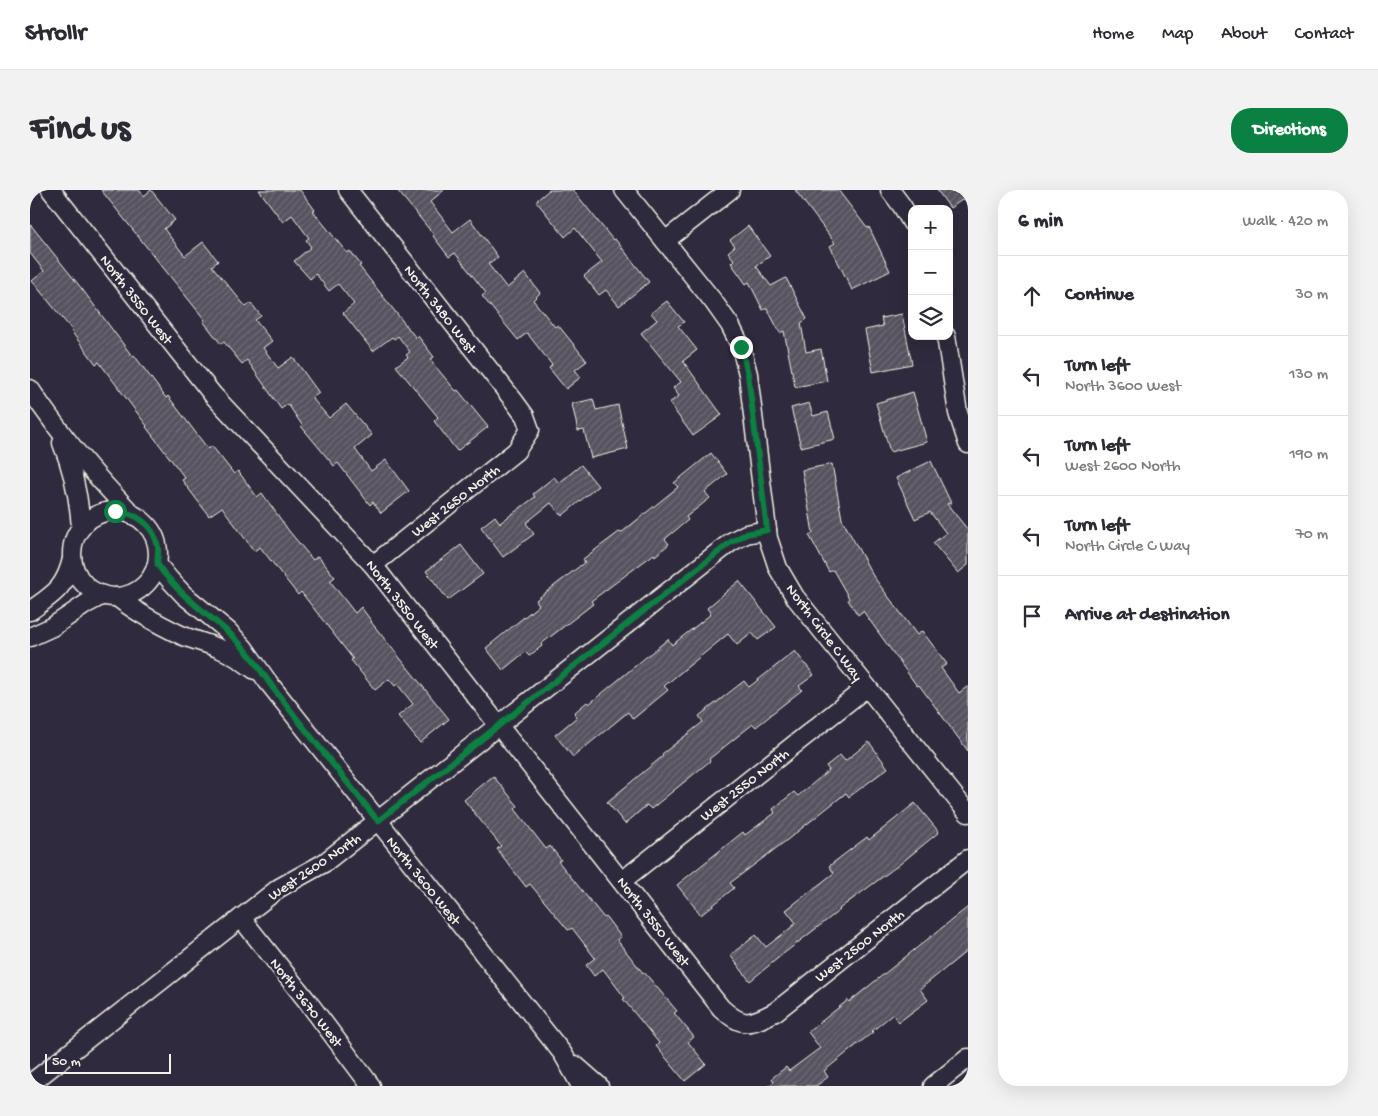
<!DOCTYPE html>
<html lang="en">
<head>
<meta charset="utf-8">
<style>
	:root { --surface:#fff; --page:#f2f2f3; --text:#2b2b33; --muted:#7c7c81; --line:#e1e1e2; --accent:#0b8043 }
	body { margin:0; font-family:"Gochi Hand",sans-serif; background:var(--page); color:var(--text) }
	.controls { position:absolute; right:15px; top:15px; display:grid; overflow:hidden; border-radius:10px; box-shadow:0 5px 20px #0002 }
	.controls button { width:45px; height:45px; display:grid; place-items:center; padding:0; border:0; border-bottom:1px solid var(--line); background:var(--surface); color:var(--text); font:25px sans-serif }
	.scale { position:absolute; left:15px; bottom:12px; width:126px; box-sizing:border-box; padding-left:5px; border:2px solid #f4f1e8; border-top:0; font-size:14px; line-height:18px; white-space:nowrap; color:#f4f1e8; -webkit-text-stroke:4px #2f2a3d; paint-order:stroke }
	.stop { position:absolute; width:15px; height:15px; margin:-11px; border:4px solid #0b8043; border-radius:50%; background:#fff }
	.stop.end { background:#0b8043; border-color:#fff; box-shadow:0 1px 5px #0008 }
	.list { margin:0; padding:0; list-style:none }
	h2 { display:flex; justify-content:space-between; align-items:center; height:65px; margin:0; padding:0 20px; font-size:21px }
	h2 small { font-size:16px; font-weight:400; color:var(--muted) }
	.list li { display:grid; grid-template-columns:32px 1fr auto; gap:15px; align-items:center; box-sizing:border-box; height:80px; padding:0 20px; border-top:1px solid var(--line) }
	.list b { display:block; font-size:19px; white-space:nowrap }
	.list p { margin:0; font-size:16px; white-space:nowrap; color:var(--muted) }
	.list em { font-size:16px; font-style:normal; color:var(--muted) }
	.icon { flex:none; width:28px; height:28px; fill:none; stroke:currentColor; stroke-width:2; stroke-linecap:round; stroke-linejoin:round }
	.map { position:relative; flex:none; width:938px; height:896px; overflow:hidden; border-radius:20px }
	header { display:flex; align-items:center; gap:30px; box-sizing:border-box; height:70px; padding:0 25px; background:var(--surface); border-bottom:1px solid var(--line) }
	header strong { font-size:24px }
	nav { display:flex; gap:28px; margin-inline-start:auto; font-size:18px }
	.intro { display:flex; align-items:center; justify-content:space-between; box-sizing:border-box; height:120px; padding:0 30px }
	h1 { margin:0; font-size:35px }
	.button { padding:12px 22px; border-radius:20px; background:var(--accent); color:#fff; font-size:18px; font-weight:700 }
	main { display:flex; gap:30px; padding:0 30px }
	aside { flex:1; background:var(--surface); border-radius:20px; box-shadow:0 5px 20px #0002 }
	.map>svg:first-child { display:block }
	.building { fill:url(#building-hatch); stroke:#f4f1e8 }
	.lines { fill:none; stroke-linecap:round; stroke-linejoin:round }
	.minor-casing { stroke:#f4f1e8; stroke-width:21 }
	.minor { stroke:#2f2a3d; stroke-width:18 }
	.route { stroke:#0b8043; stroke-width:6 }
	.labels { text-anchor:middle; stroke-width:5; stroke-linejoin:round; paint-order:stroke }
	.street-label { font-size:15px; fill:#f4f1e8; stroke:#2f2a3d }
</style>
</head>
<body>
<header>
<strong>Strollr</strong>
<nav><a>Home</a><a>Map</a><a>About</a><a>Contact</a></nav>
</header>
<div class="intro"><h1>Find us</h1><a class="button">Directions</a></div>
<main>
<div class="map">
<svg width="938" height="896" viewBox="0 0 938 896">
	<defs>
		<pattern id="building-hatch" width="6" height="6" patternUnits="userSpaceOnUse" patternTransform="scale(1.25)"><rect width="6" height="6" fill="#56525f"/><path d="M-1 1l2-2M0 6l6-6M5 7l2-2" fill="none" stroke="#6f6b76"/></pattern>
	</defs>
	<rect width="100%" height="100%" fill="#2f2a3d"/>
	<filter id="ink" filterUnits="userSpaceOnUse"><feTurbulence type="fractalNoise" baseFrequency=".02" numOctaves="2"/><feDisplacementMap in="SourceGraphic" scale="10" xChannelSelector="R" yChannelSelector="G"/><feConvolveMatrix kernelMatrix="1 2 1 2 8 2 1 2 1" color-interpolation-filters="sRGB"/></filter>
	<g filter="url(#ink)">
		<g class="building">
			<polygon points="71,0 109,0 114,6 121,0 145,30 134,39 155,66 173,52 188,71 182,76 216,117 221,113 231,126 225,130 242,151 233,158 248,178 263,167 289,203 282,208 299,228 316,214 342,245 325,259 341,281 356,270 379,301 351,323 343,312 340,315 308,273 304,276 271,236 272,235 258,214 251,219 217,170 212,174 194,152 191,154 173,131 175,130"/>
			<polygon points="229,0 270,0 285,20 283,21 317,63 320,61 331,75 329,76 386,148 388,146 404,167 400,170 426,201 428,200 458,237 427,261 404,231 408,227 366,176 378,167 376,165 380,162 368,146 364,149 362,147 343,161 313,123 324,114 308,94 299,101 286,84 280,89 264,71 281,57 276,50 279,48 262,25 253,32"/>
			<polygon points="367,0 414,0 400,12 423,42 440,29 468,67 458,74 477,98 495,83 510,103 503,110 525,137 528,135 557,171 545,180 551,187 536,199 519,178 522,175 497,143 488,150 452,106 456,103 425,63 419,67 403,46 404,45"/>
			<polygon points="519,0 543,0 583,50 585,49 619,92 589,116 576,100 569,105 554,86 572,72 545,38 535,47 506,11"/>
			<polygon points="765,0 808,0 837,38 839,37 860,81 822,100 800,56 805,53"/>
			<polygon points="907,0 938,0 938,6 920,18"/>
			<polygon points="0,34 52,99 102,166 104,165 136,208 138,206 178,259 182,256 204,284 208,281 227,307 232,303 259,341 283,370 288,366 305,387 300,391 325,423 331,417 342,432 341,432 419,529 390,553 368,526 383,514 367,494 365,496 359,489 345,500 321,470 323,469 271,402 268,405 230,357 224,361 192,317 179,326 152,290 155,288 116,237 117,236 69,172 66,174 41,141 42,140 2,91 14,81 0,63"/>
			<polygon points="718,36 740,66 726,76 741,96 756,88 777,129 771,133 776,162 791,159 797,191 765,197 754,141 750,143 737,118 733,120 719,92 716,94 701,73 704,70 698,62 705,56 700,50"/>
			<polygon points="637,111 654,132 648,136 667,160 653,171 692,225 663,246 639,213 649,206 643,198 651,192 611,143 627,130 621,123"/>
			<polygon points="872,124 882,174 843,182 835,140 853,136 851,128"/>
			<polygon points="883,202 897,252 860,262 846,213"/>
			<polygon points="563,209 566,220 588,215 598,259 561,268 554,240 548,241 542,214"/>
			<polygon points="779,213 783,226 798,222 805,249 771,257 761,218"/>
			<polygon points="681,263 697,284 675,302 680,308 656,327 658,330 635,349 639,354 625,366 624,364 561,411 563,414 511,454 512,456 499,466 495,462 473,480 456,458 509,415 506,410 555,372 553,369 589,342 591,343 648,297 644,293"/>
			<polygon points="901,271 921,313 917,314 938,340 938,375 928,383 903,353 916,343 900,322 885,329 866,288"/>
			<polygon points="802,274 812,329 843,386 887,445 892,441 917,474 911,478 929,503 938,496 938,561 889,495 887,496 833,421 828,425 818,410 819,408 803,380 799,382 779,345 783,343 772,280"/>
			<polygon points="551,275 568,296 532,326 521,313 496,333 504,344 473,367 451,337 465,326 470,333 505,307 503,304 524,287 529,293"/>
			<polygon points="431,355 453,384 418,410 396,381"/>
			<polygon points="709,391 746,437 728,450 722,443 707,455 698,444 634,496 638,500 603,529 598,522 543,567 525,545 547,527 544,523 557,512 559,514 638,449 642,455 681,424 677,418"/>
			<polygon points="765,461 784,485 769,496 772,500 740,525 741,525 726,537 723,534 679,569 680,571 621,619 617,615 595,634 577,612 633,566 632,564 673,532 669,526 714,491 719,497"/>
			<polygon points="839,552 858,578 819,607 816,603 757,650 700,693 704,698 671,725 647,695 713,642 715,645 745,623 743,619 764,602 768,606 799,580 796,576 810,565 815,571"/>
			<polygon points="463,586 488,616 485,619 516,659 520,656 531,670 528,671 574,728 576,727 591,747 587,750 613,783 614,782 647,821 644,823 664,847 658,852 676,874 655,891 626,856 629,853 593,809 595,808 573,779 564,786 556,775 565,768 542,738 538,740 500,694 496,697 467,659 471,656 434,610"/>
			<polygon points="885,613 909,642 870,674 809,719 810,720 753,764 720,791 700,765 726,745 736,757 758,740 766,733 756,720 804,683 799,676 837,647 839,650"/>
			<polygon points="938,717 938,760 890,799 898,810 869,832 863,824 842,841 843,842 794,881 798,887 786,896 739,896 744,892 742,888 756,877 759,881 790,858 778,842 818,810 819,812"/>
		</g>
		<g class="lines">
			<defs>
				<g id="minor">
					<path d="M21,0L183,205L343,375L469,536L691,818C713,838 719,835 745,822L938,669"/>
					<polyline points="318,0 484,211 495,226 500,240 486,261 343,375"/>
					<polyline points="594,0 683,111 700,135 711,157 718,184 738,348 748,378 765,407 938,623"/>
					<polyline points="860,0 872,16 882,33"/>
					<polyline points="635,51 700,0"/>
					<polyline points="916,146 928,223 938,254"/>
					<path d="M0,199C31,246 64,285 103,325"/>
					<path d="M32,253C44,282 49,307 51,338"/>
					<circle cx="85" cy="364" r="43"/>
					<polyline points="127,374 140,390 154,405 198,441 214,458 238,492 533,864 551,896"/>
					<path d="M87,407C107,423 128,434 151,445C163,450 176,453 188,458C201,463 213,471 225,480"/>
					<path d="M0,421C23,404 35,399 42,369"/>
					<polyline points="0,447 22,437 56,414 73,405"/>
					<polyline points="592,691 837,497"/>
					<polyline points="211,728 278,812 341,896"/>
					<polyline points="545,875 569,896"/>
					<polyline points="0,894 249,698 294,673 701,352 716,344 737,340"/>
					<polyline points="903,896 938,868"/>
				</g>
			</defs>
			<use href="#minor" class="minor-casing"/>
			<use href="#minor" class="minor"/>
		</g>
	</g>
	<g class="lines" filter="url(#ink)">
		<path class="route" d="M85,321C106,322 124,335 128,357C129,362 126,371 128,375C131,380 136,386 140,390C161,416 191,432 213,457C226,471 235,488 247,503C280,546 314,588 348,631L701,352L716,344L737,340L718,184L711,157"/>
	</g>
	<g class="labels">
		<g class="street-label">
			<text transform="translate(107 109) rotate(52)" y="5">North 3550 West</text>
			<text transform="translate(411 119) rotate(52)" y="5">North 3480 West</text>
			<text transform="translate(425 310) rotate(-38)" y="5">West 2650 North</text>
			<text transform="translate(373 414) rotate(52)" y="5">North 3550 West</text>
			<text transform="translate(795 442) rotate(53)" y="5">North Circle C Way</text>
			<text transform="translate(714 594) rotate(-38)" y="5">West 2550 North</text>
			<text transform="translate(284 676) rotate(-34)" y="5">West 2600 North</text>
			<text transform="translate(394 690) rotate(51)" y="5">North 3600 West</text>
			<text transform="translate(624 731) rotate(52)" y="5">North 3550 West</text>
			<text transform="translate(829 755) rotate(-38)" y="5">West 2500 North</text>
			<text transform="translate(277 812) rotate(52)" y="5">North 3670 West</text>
		</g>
	</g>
</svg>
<div class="controls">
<button>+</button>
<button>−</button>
<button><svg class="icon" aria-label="layers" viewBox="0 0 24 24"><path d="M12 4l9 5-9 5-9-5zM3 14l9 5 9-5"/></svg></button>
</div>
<div class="scale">50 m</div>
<div class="stop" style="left:85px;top:321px"></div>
<div class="stop end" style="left:711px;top:157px"></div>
</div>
<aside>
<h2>6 min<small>Walk · 420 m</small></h2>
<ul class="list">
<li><svg class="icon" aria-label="ahead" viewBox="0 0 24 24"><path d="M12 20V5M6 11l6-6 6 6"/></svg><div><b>Continue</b></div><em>30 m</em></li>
<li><svg class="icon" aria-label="left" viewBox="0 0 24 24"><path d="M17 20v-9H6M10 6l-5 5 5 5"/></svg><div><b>Turn left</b><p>North 3600 West</p></div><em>130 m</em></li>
<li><svg class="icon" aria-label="left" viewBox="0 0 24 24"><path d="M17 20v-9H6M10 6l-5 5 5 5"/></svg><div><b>Turn left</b><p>West 2600 North</p></div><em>190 m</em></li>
<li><svg class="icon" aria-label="left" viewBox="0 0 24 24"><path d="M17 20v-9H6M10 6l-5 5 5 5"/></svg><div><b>Turn left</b><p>North Circle C Way</p></div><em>70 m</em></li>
<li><svg class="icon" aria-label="arrive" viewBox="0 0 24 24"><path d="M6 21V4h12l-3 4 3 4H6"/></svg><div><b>Arrive at destination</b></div></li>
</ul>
</aside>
</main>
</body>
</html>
